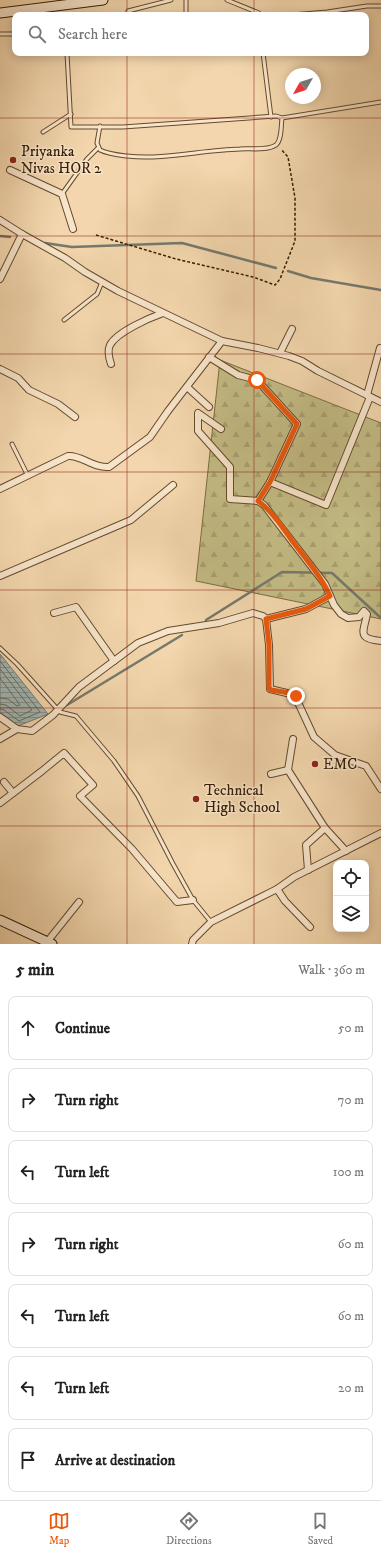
<!DOCTYPE html>
<html lang="en">
<head>
<meta charset="utf-8">
<style>
	:root { --surface:#fff; --page:#f2f2f2; --text:#222; --muted:#767676; --line:#e0e0e0; --accent:#ea580c }
	body { margin:0; font-family:"IM FELL DW Pica",serif; background:var(--page); color:var(--text) }
	.controls { position:absolute; right:12px; bottom:12px; display:grid; overflow:hidden; border-radius:8px; box-shadow:0 2px 10px #0003 }
	.controls button { width:36px; height:36px; display:grid; place-items:center; padding:0; border:0; border-bottom:1px solid var(--line); background:var(--surface); color:var(--text); font:20px sans-serif }
	.compass { position:absolute; left:285px; top:68px; width:36px; height:36px; border-radius:50%; background:var(--surface); box-shadow:0 2px 10px #0003; rotate:231deg }
	.stop { position:absolute; width:12px; height:12px; margin:-9px; border:3px solid #ea580c; border-radius:50%; background:#fff }
	.stop.end { background:#ea580c; border-color:#fff; box-shadow:0 1px 4px #0008 }
	.list { margin:0; padding:0; list-style:none }
	h2 { display:flex; justify-content:space-between; align-items:center; height:52px; margin:0; padding:0 16px; font-size:17px }
	h2 small { font-size:13px; font-weight:400; color:var(--muted) }
	.list li { display:grid; grid-template-columns:26px 1fr auto; gap:12px; align-items:center; box-sizing:border-box; height:64px; margin:0 8px 8px; padding:0 8px; border:1px solid var(--line); border-radius:8px }
	.list b { display:block; font-size:15px; white-space:nowrap }
	.list em { font-size:13px; font-style:normal; color:var(--muted) }
	.icon { flex:none; width:22px; height:22px; fill:none; stroke:currentColor; stroke-width:2; stroke-linecap:round; stroke-linejoin:round }
	.map { position:relative; flex:none; width:381px; height:944px; overflow:hidden }
	.search { position:absolute; background:var(--surface); box-shadow:0 2px 10px #0003; left:12px; right:12px; top:12px; height:44px; display:flex; align-items:center; gap:10px; box-sizing:border-box; padding:0 14px; border-radius:8px; color:var(--muted); font-size:15px }
	.sheet { height:556px; background:var(--surface) }
	nav { display:flex; justify-content:space-around; align-items:center; box-sizing:border-box; height:56px; border-top:1px solid var(--line); background:var(--surface); font-size:11px; color:var(--muted) }
	nav a { display:grid; justify-items:center; gap:2px }
	nav .on { color:var(--accent) }
	.map>svg:first-child { display:block }
	.forest { fill:url(#forest-firs); stroke:#7c6c42 }
	.water { fill:url(#water-rules); stroke:#75796d }
	.lines { fill:none; stroke-linecap:round; stroke-linejoin:round }
	.shore { stroke:#6a6a5b; stroke-width:1 }
	.stream { stroke:#75796d; stroke-width:2.5 }
	.lane-casing { stroke:#644b2c; stroke-width:5 }
	.street-casing { stroke:#644b2c; stroke-width:8 }
	.secondary-casing { stroke:#341d01; stroke-width:11 }
	.path { stroke:#341d01; stroke-width:1.5; stroke-dasharray:3 2; stroke-linecap:butt }
	.lane { stroke:#f7e4ca; stroke-width:3 }
	.street { stroke:#f7e4ca; stroke-width:6 }
	.secondary { stroke:#f7e4ca; stroke-width:9 }
	.route { stroke:#ea580c; stroke-width:5 }
	.grid { fill:none; stroke:#8f2418; stroke-width:1; stroke-opacity:0.55 }
	.poi-dot { fill:#8f2418; stroke:#f7e4ca; stroke-width:1.5 }
	.labels { text-anchor:middle; stroke-width:3; stroke-linejoin:round; paint-order:stroke }
	.poi-label { font-size:15px; fill:#341d01; stroke:#f7e4ca; text-anchor:start }
</style>
</head>
<body>
<div class="map">
<svg width="381" height="944" viewBox="0 0 381 944">
	<defs>
		<pattern id="forest-firs" width="22" height="20" patternUnits="userSpaceOnUse"><rect width="22" height="20" fill="#c3bb84"/><path d="M5 1l3.5 6h-7zM16 11l3.5 6h-7z" fill="#a8a070"/></pattern>
		<pattern id="water-rules" width="6" height="5" patternUnits="userSpaceOnUse"><rect width="6" height="5" fill="#a0b6b5"/><path d="M0 2.5h6" fill="none" stroke="#839391"/></pattern>
	</defs>
	<rect width="100%" height="100%" fill="#f3d6ad"/>
	<filter id="stains"><feTurbulence type="fractalNoise" baseFrequency=".005" numOctaves="4"/><feColorMatrix values="0 0 0 0 .2 0 0 0 0 .09 0 0 0 0 .02 0 0 0 .5 -.17"/></filter>
	<radialGradient id="worn" r=".72"><stop offset=".6" stop-color="#630" stop-opacity="0"/><stop offset="1" stop-color="#630" stop-opacity=".3"/></radialGradient>
	<polygon class="forest" points="220,360 381,423 381,619 196,581"/>
	<polygon class="water" points="0,654 48,714 18,726 0,712"/>
	<g class="lines">
		<g class="shore">
			<polyline points="0,661 40,712 19,721 4,710 0,709"/>
			<polyline points="0,669 32,710 20,716 6,705 0,704"/>
			<polyline points="0,678 20,705 17,706 8,699 0,698"/>
		</g>
		<g class="stream">
			<polyline points="0,236 10,237"/>
			<polyline points="45,243 72,247 182,243 276,268"/>
			<polyline points="288,271 311,278 381,290"/>
			<polyline points="206,620 282,572 332,573 381,618"/>
			<polyline points="67,705 182,635"/>
		</g>
		<defs>
			<g id="lane">
				<polyline points="186,0 186,15"/>
				<polyline points="227,0 259,13 259,15"/>
				<polyline points="127,15 128,11 171,0"/>
				<polyline points="291,15 327,12 367,6 381,6"/>
				<polyline points="0,34 15,34"/>
				<path d="M67,53L71,127H123L276,116L282,118C281,125 282,140 276,145C267,151 250,148 240,149C202,150 164,160 127,156C118,155 108,154 100,150L97,143L100,126"/>
				<polyline points="263,53 271,117"/>
				<polyline points="282,118 381,102"/>
				<polyline points="43,132 71,114"/>
				<polyline points="62,194 87,159 98,148"/>
				<polyline points="64,320 97,294 102,282"/>
				<polyline points="12,444 28,476"/>
				<polyline points="0,648 17,664 60,712 76,716 114,761 138,796 172,862 193,900 211,922"/>
			</g>
			<g id="street">
				<polyline points="10,170 62,194 73,229"/>
				<polyline points="0,220 22,234 65,258 85,272 118,291 222,341 258,348 289,356 302,361 318,371 381,402"/>
				<polyline points="0,279 22,234"/>
				<polyline points="280,353 292,329"/>
				<polyline points="209,357 238,375 257,380 297,424 270,482 258,501"/>
				<path d="M111,364C109,358 107,351 110,345C117,332 149,318 163,313"/>
				<polyline points="0,369 18,378 29,390 58,404 75,417"/>
				<polyline points="187,387 209,407"/>
				<polyline points="367,395 380,348"/>
				<path d="M221,429L198,413V431L230,467V499L258,501L264,505L325,584L334,605L341,614L348,618L359,617L364,611L367,614C364,631 356,639 381,641"/>
				<polyline points="270,482 326,505 370,397"/>
				<path d="M0,489L68,456C82,455 92,468 109,467L150,437L168,411L222,341"/>
				<polyline points="0,576 131,520 173,485"/>
				<polyline points="54,613 76,607 114,661"/>
				<polyline points="266,619 306,609 330,596"/>
				<polyline points="0,717 17,729 32,731 53,715 79,687 138,643 168,631 219,623 253,613 263,616 266,619 269,645 270,689 291,694 295,696 314,737 335,755 366,766 381,789"/>
				<polyline points="0,739 17,729"/>
				<polyline points="293,739 288,770 325,828 346,851"/>
				<polyline points="271,774 288,770"/>
				<polyline points="4,782 13,793"/>
				<polyline points="0,803 42,771 64,753 93,785 80,796 132,849 177,902 193,900"/>
				<polyline points="308,870 306,845 325,828"/>
				<polyline points="277,889 285,901 310,927"/>
				<polyline points="47,942 79,902"/>
				<polyline points="192,944 193,940 211,922 277,889 294,877 381,833"/>
			</g>
			<g id="secondary">
				<polyline points="0,13 103,0"/>
				<polyline points="0,920 52,944"/>
			</g>
		</defs>
		<use href="#lane" class="lane-casing"/>
		<use href="#street" class="street-casing"/>
		<use href="#secondary" class="secondary-casing"/>
		<polyline class="path" points="96,235 176,259 253,277 275,285 280,279 295,241 295,198 288,157 281,149"/>
		<use href="#lane" class="lane"/>
		<use href="#street" class="street"/>
		<use href="#secondary" class="secondary"/>
	</g>
	<g class="lines">
		<path class="route" d="M257,380L297,424L270,482L258,501C272,511 283,528 293,542C306,559 321,576 330,596L306,609L266,619L269,645V688L271,690L290,693L296,696"/>
	</g>
	<path class="grid" d="M127,0V15M254,0V15M127,53V944M254,53V944M0,118H381M0,236H381M0,354H381M0,472H381M0,590H381M0,708H381M0,826H381"/>
	<g class="poi-dot">
		<circle cx="13" cy="160" r="4"/>
		<circle cx="315" cy="764" r="4"/>
		<circle cx="196" cy="799" r="4"/>
	</g>
	<g class="labels">
		<g class="poi-label">
			<text x="21" y="156">Priyanka<tspan x="21" dy="17">Nivas HOR 2</tspan></text>
			<text x="323" y="769">EMC</text>
			<text x="204" y="795">Technical<tspan x="204" dy="17">High School</tspan></text>
		</g>
	</g>
	<rect width="100%" height="100%" filter="url(#stains)"/>
	<rect width="100%" height="100%" fill="url(#worn)"/>
</svg>
<div class="controls">
<button><svg class="icon" aria-label="locate" viewBox="0 0 24 24"><circle cx="12" cy="12" r="6"/><path d="M12 2v4M12 18v4M2 12h4M18 12h4"/></svg></button>
<button><svg class="icon" aria-label="layers" viewBox="0 0 24 24"><path d="M12 4l9 5-9 5-9-5zM3 14l9 5 9-5"/></svg></button>
</div>
<svg class="compass" viewBox="-18 -18 36 36"><path d="M0-13l5 13h-10z" fill="#e53935"/><path d="M0 13l5-13h-10z" fill="#767676"/></svg>
<div class="stop" style="left:257px;top:380px"></div>
<div class="stop end" style="left:296px;top:696px"></div>
<div class="search"><svg class="icon" aria-label="search" viewBox="0 0 24 24"><circle cx="10" cy="10" r="6"/><path d="M15 15l6 6"/></svg>Search here</div>
</div>
<section class="sheet">
<h2>5 min<small>Walk · 360 m</small></h2>
<ul class="list">
<li><svg class="icon" aria-label="ahead" viewBox="0 0 24 24"><path d="M12 20V5M6 11l6-6 6 6"/></svg><div><b>Continue</b></div><em>50 m</em></li>
<li><svg class="icon" aria-label="right" viewBox="0 0 24 24"><path d="M7 20v-9h11M14 6l5 5-5 5"/></svg><div><b>Turn right</b></div><em>70 m</em></li>
<li><svg class="icon" aria-label="left" viewBox="0 0 24 24"><path d="M17 20v-9H6M10 6l-5 5 5 5"/></svg><div><b>Turn left</b></div><em>100 m</em></li>
<li><svg class="icon" aria-label="right" viewBox="0 0 24 24"><path d="M7 20v-9h11M14 6l5 5-5 5"/></svg><div><b>Turn right</b></div><em>60 m</em></li>
<li><svg class="icon" aria-label="left" viewBox="0 0 24 24"><path d="M17 20v-9H6M10 6l-5 5 5 5"/></svg><div><b>Turn left</b></div><em>60 m</em></li>
<li><svg class="icon" aria-label="left" viewBox="0 0 24 24"><path d="M17 20v-9H6M10 6l-5 5 5 5"/></svg><div><b>Turn left</b></div><em>20 m</em></li>
<li><svg class="icon" aria-label="arrive" viewBox="0 0 24 24"><path d="M6 21V4h12l-3 4 3 4H6"/></svg><div><b>Arrive at destination</b></div></li>
</ul>
</section>
<nav>
<a class="on"><svg class="icon" aria-label="map" viewBox="0 0 24 24"><path d="M3 6l6-2 6 2 6-2v14l-6 2-6-2-6 2zM9 4v14M15 6v14"/></svg>Map</a>
<a><svg class="icon" aria-label="directions" viewBox="0 0 24 24"><path d="M12 3l9 9-9 9-9-9zM9 14v-3h6M13 9l2 2-2 2"/></svg>Directions</a>
<a><svg class="icon" aria-label="saved" viewBox="0 0 24 24"><path d="M7 4h10v16l-5-4-5 4z"/></svg>Saved</a>
</nav>
</body>
</html>
